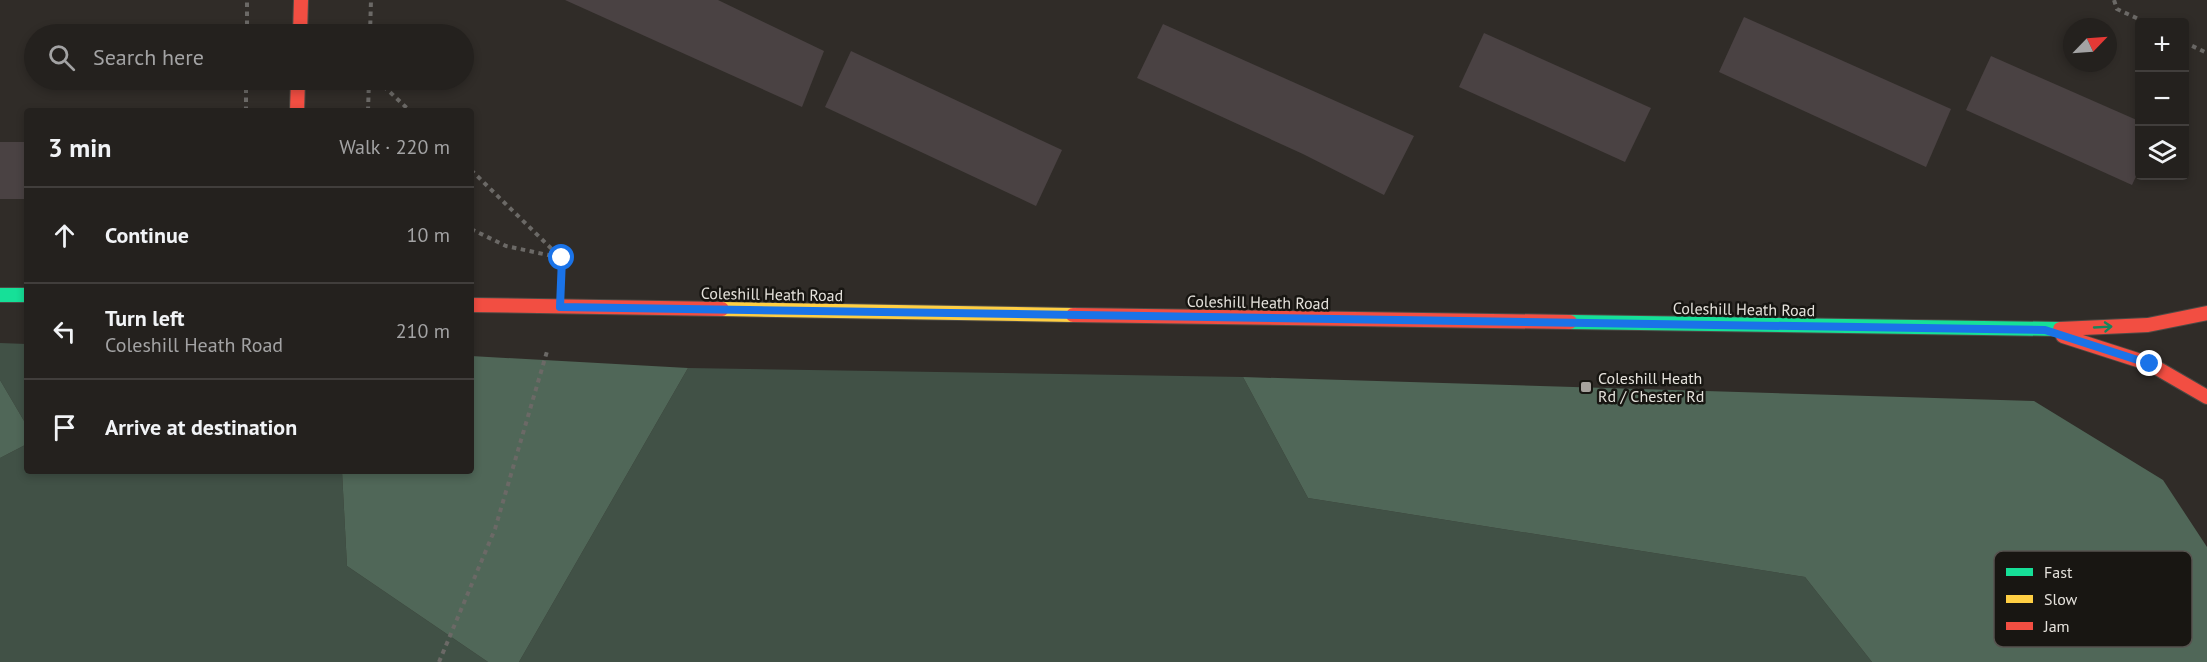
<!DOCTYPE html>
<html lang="en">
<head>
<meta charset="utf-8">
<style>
	:root { --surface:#24211e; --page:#2c2927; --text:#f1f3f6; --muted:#a3a3a4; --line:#413e3c }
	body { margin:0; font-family:"PT Sans",sans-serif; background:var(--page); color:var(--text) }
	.controls { position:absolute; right:18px; top:18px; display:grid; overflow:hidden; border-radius:6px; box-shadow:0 3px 9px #0003 }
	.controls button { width:54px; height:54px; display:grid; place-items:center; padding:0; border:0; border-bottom:2px solid var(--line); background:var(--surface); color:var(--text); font:30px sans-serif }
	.compass { position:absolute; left:2063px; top:18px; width:54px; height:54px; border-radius:50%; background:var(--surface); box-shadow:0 3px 9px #0003; rotate:65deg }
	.stop { position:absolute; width:18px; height:18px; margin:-14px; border:4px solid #1a73e8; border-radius:50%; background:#fff }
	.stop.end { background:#1a73e8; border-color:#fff; box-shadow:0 2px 6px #0008 }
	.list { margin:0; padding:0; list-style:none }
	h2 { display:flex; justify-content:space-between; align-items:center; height:78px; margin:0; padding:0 24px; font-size:26px }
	h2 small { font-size:20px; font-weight:400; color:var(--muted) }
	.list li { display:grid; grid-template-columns:39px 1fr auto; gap:18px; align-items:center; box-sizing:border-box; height:96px; padding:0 24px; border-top:2px solid var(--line) }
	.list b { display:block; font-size:22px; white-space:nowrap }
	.list p { margin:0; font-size:20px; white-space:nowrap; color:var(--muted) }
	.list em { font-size:20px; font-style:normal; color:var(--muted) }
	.icon { flex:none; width:33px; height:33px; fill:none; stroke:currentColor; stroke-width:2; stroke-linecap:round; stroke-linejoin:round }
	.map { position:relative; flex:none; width:2207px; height:662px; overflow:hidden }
	.search { position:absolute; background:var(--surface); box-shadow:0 3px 9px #0003; left:24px; top:24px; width:450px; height:66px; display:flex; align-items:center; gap:15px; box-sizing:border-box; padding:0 21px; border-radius:33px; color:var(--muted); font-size:22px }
	.panel { position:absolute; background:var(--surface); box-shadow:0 3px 9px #0003; left:24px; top:108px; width:450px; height:366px; border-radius:6px }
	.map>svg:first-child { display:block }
	.green { fill:#415146 }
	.forest { fill:#506758 }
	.building { fill:#4a4243 }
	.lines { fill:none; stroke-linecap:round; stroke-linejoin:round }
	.fast-casing { stroke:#4d4a45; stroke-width:16 }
	.slow-casing { stroke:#4d4a45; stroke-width:16 }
	.jam-casing { stroke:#4d4a45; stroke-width:16 }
	.path { stroke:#6b6966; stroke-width:4; stroke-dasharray:4.5 4.5; stroke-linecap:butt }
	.fast { stroke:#16e098; stroke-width:14 }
	.slow { stroke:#ffcf43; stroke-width:14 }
	.jam { stroke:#f24e42; stroke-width:14 }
	.oneway { stroke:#17855c }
	.route { stroke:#1a73e8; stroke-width:8 }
	.poi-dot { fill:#a6a29d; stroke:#181612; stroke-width:2 }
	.labels { text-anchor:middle; stroke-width:5; stroke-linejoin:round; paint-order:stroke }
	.street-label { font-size:16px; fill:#e5e2dc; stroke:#181612 }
	.poi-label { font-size:16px; fill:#e5e2dc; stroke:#181612; text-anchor:start }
	.key { fill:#181612; stroke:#56534f; stroke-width:1.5 }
	.key-label { font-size:16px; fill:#e5e2dc }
</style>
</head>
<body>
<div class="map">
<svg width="2207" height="662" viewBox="0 0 2207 662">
	<rect width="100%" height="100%" fill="#302c28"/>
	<g class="green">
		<polygon points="0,343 27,344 27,426 0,380"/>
		<polygon points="688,368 1243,377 1308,498 1805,577 1872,662 519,662"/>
		<polygon points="27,444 27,471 342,471 347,566 488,662 0,662 0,458"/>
	</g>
	<g class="forest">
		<polygon points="471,356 688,368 519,662 488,662 347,566 342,471 471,471"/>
		<polygon points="1243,377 2034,401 2163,480 2207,547 2207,662 1872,662 1805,577 1308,498"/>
		<polygon points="0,380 27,426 27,444 0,458"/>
	</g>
	<g class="building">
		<polygon points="565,0 718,0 824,51 802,107"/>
		<polygon points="1744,17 1951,109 1926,167 1719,72"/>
		<polygon points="1163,24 1414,136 1384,195 1303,154 1137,78"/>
		<polygon points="1484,33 1651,108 1625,162 1459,87"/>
		<polygon points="851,51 1062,150 1036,206 825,107"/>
		<polygon points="1991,56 2139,121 2139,170 2132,185 1966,110"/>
		<rect x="106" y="108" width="55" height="3"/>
		<rect x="0" y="142" width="27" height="57"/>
	</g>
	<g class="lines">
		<defs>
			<g id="fast">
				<polyline points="0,295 27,295"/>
				<polyline points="1570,322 2060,329"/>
			</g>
			<polyline id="slow" points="722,309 1073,315"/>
			<g id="jam">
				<polyline points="300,34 301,0"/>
				<polyline points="297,111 298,80"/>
				<polyline points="471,305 722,309"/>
				<polyline points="1073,315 1570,322"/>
				<polyline points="2060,329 2148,325 2207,313"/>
				<polyline points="2063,336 2150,364 2207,397"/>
			</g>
		</defs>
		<use href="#fast" class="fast-casing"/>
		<use href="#slow" class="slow-casing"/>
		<use href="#jam" class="jam-casing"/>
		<g class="path">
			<polyline points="2114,0 2117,9 2145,22"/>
			<polyline points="247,34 247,0"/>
			<polyline points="370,34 371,0"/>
			<polyline points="2184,42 2207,53"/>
			<polyline points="377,80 410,111"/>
			<polyline points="246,111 246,80"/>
			<polyline points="368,111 369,80"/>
			<polyline points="471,170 561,258"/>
			<polyline points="471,229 506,246 562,258 561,265"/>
			<polyline points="439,662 495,529 548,348"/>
		</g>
		<use href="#fast" class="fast"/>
		<use href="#slow" class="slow"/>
		<use href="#jam" class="jam"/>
	</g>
	<defs><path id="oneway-shaft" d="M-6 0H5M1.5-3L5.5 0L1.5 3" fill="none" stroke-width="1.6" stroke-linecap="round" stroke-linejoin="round" transform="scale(1.5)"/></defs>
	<use class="oneway" href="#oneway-shaft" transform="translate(2103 327) rotate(-3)"/>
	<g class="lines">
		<polyline class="route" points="562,258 560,307 2045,330 2150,364"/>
	</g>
	<rect class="poi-dot" x="1580" y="381" width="12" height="12" rx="3"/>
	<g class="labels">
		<g class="street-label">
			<text transform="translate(772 294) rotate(1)" y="6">Coleshill Heath Road</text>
			<text transform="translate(1258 302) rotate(1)" y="6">Coleshill Heath Road</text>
			<text transform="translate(1744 309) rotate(1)" y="6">Coleshill Heath Road</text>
		</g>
		<g class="poi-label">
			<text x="1598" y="384">Coleshill Heath<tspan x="1598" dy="18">Rd / Chester Rd</tspan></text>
		</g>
	</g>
	<rect x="1994" y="551" width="198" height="96" rx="9" class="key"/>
	<rect x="2006" y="568" width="27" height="8" fill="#16e098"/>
	<rect x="2006" y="595" width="27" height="8" fill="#ffcf43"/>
	<rect x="2006" y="622" width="27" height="8" fill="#f24e42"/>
	<g class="key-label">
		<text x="2044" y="578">Fast</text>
		<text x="2044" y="605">Slow</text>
		<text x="2044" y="632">Jam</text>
	</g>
</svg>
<div class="controls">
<button>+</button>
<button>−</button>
<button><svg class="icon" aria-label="layers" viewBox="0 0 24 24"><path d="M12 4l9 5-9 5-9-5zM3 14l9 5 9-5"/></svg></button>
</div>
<svg class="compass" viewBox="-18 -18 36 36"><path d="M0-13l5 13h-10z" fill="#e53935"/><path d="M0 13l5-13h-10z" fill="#a3a3a4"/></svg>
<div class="stop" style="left:562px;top:258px"></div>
<div class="stop end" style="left:2150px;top:364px"></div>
<div class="search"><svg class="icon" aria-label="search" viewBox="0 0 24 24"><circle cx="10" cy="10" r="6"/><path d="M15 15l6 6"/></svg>Search here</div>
<section class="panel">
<h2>3 min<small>Walk · 220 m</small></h2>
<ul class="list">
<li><svg class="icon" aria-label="ahead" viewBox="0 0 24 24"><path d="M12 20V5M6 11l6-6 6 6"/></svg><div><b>Continue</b></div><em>10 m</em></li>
<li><svg class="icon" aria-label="left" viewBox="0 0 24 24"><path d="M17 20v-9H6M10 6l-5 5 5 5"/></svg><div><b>Turn left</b><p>Coleshill Heath Road</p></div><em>210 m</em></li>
<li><svg class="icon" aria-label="arrive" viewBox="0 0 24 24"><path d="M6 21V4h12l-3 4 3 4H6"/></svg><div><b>Arrive at destination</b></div></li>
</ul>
</section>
</div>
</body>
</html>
